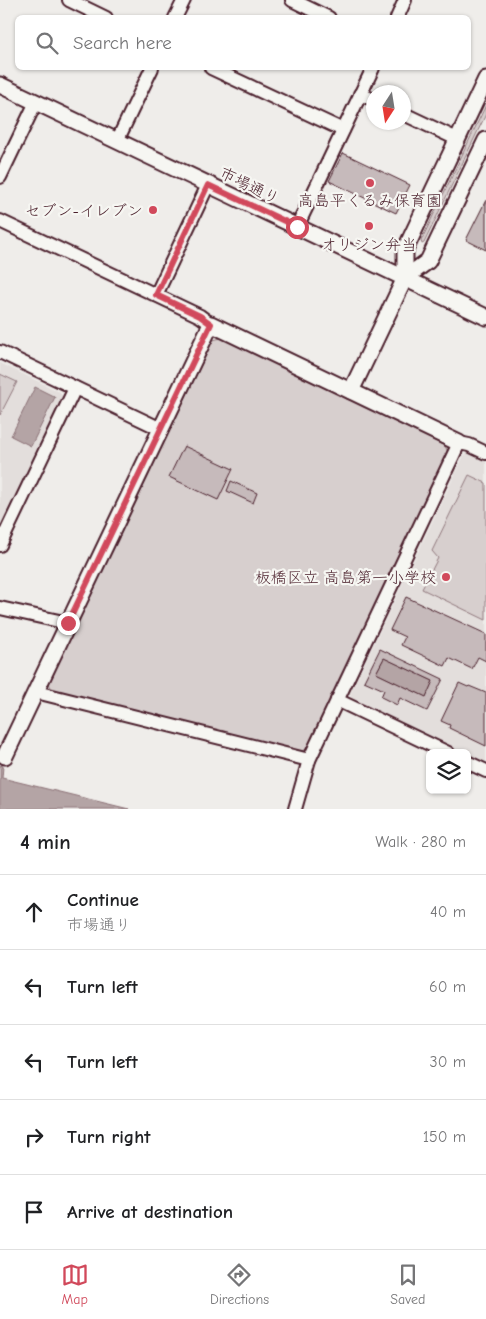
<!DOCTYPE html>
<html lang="en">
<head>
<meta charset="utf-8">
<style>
	:root { --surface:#fff; --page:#f6f6f6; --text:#202124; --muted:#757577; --line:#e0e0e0; --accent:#d1495b }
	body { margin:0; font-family:"Comic Neue","Klee One",sans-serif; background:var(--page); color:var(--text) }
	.controls { position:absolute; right:15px; bottom:15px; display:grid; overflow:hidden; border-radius:8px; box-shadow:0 1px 4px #0004 }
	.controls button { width:45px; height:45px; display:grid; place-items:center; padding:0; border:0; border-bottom:1px solid var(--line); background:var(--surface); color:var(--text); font:25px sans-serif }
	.compass { position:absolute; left:366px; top:85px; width:45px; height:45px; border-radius:50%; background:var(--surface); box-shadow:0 1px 4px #0004; rotate:192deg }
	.stop { position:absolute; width:15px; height:15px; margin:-11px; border:4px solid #d1495b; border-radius:50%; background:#fff }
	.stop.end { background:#d1495b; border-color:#fff; box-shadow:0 1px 5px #0008 }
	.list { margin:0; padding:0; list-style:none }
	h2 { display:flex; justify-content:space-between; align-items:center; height:65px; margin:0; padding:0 20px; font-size:21px }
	h2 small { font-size:16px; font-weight:400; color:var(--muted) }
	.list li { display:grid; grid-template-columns:32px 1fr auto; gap:15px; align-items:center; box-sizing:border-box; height:75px; padding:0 20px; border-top:1px solid var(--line) }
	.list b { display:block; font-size:19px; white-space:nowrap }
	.list p { margin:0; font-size:16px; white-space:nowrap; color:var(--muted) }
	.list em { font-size:16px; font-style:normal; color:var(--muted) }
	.icon { flex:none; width:28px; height:28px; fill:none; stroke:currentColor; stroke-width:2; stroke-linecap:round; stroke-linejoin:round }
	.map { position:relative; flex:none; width:486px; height:809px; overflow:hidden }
	.search { position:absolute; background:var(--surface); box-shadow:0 1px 4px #0004; left:15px; right:15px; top:15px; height:55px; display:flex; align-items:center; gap:12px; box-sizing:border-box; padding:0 18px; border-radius:8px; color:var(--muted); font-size:19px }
	.sheet { height:440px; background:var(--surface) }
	nav { display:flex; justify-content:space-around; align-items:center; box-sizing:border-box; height:70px; border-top:1px solid var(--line); background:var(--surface); font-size:14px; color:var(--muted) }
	nav a { display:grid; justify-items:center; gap:2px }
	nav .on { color:var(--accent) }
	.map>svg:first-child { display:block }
	.built { fill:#e3dedc }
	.green { fill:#d7cfce; stroke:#90777c }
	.water { fill:#b4a4a5; stroke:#8a6f74 }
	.building { fill:#c6babb; stroke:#4a1f2b; fill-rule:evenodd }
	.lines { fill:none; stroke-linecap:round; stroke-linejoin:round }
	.minor-casing { stroke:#4a1f2b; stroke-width:16 }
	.tertiary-casing { stroke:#4a1f2b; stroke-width:19 }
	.minor { stroke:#f6f6f2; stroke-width:12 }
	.tertiary { stroke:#f6f6f2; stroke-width:15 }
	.route { stroke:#d1495b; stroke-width:6 }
	.poi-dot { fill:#d1495b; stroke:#f6f6f2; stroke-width:2 }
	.labels { text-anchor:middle; stroke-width:4.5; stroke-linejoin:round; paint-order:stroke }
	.street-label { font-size:16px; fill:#4a1f2b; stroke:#f6f6f2 }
	.poi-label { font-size:16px; fill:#4a1f2b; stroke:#f6f6f2 }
</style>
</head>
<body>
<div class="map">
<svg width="486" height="809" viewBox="0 0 486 809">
	<rect width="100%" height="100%" fill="#efedea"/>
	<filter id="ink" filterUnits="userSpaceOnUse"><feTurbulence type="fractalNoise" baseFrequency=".02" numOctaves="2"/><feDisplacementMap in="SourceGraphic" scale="10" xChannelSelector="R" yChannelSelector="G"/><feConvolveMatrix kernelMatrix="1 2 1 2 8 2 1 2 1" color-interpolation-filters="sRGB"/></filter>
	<g filter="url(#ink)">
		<g class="built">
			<polygon points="0,363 60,392 63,399 0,530"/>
			<polygon points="470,453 486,461 486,764 467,755 467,753 462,753 352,700 350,694 464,455"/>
		</g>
		<g class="green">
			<polygon points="486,105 486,114 424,243 422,244 421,241"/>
			<polygon points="221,338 445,446 448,452 307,749 301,751 52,691 49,683 213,340"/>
			<polygon points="0,374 17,382 0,415"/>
			<polygon points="469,475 486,483 486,620 422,589 438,558 432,551"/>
		</g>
		<g class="water">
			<polygon points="35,387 55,397 31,446 11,436"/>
			<polygon points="384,658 433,681 426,697 376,673"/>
			<polygon points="0,765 3,766 2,778 129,809 0,809"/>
		</g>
		<g class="building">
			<polygon points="343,153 410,185 396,213 329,181"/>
			<polygon points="486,200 486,250 466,240"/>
			<polygon points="184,446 233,469 218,500 169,477"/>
			<polygon points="231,481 257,493 253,503 227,491"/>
			<polygon points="406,597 486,634 486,661 478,657 472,669 449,658 445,666 401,645 405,637 390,630"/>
			<path d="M380,649L443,679L427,711L400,698L397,705L381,697L384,690L364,681ZM384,658L433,681L426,697L376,673Z"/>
			<polygon points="459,683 468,687 469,686 486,693 486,746 449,728 450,725 441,721"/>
		</g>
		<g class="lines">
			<defs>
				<g id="minor">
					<polyline points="69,0 106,18"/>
					<polyline points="292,0 329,18"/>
					<polyline points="175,18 184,0"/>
					<polyline points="397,18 405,0"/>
					<polyline points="211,68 343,130"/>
					<polyline points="360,94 374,100"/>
					<polyline points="404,114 457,139"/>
					<polyline points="117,141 152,68"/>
					<polyline points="0,177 36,102"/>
					<polyline points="0,221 200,316 211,324"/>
					<polyline points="297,227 373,68"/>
					<polyline points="156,295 208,185"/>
					<polyline points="0,352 161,429"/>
					<polyline points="0,545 75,388"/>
					<polyline points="0,608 68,623"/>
					<polyline points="36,692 309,760"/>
					<polyline points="337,700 448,753"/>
					<polyline points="467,762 486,771"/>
					<polyline points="295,809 309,760 459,443 469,445 486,453"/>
				</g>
				<g id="tertiary">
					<polyline points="0,85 486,317"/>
					<polyline points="405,278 428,261 486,140"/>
					<polyline points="351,391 405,278 405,250 486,79"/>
					<polyline points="5,756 211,324 459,443"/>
				</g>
			</defs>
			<use href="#minor" class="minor-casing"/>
			<use href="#tertiary" class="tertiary-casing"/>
			<use href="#minor" class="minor"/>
			<use href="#tertiary" class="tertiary"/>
		</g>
	</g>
	<g class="lines" filter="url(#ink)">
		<polyline class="route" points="68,623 211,324 200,316 156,295 208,185 297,227"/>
	</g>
	<g class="poi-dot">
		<circle cx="370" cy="183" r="5"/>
		<circle cx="153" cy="210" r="5"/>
		<circle cx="369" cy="226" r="5"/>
		<circle cx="446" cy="577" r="5"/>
	</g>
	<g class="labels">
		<g class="street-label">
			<text transform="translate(250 185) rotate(26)" y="6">市場通り</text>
		</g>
		<g class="poi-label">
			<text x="370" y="206">高島平くるみ保育園</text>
			<text x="143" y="216" text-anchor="end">セブン-イレブン</text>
			<text x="369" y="250">オリジン弁当</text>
			<text x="436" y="583" text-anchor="end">板橋区立 高島第一小学校</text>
		</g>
	</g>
</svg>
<div class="controls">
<button><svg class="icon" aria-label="layers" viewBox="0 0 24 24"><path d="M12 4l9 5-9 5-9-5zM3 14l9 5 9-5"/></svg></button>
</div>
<svg class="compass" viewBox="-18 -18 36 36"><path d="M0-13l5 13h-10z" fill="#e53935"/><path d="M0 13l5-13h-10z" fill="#757577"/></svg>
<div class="stop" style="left:297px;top:227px"></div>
<div class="stop end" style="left:68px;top:623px"></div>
<div class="search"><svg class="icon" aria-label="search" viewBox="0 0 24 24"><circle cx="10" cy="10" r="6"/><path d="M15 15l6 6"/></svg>Search here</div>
</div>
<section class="sheet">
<h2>4 min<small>Walk · 280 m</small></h2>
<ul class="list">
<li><svg class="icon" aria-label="ahead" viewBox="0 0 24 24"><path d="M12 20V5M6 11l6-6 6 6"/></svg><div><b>Continue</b><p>市場通り</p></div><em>40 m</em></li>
<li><svg class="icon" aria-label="left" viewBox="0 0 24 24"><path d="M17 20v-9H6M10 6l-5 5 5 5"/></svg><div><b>Turn left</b></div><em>60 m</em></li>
<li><svg class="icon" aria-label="left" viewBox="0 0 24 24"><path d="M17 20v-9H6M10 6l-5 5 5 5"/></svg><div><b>Turn left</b></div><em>30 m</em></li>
<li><svg class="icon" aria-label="right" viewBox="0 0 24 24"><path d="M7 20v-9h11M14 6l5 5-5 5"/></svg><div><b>Turn right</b></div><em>150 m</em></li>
<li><svg class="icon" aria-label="arrive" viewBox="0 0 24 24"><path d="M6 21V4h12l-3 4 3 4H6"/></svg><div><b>Arrive at destination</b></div></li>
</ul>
</section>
<nav>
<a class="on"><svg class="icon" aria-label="map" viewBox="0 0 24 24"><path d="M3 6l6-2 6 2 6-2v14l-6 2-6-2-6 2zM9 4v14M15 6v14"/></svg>Map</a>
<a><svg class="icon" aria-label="directions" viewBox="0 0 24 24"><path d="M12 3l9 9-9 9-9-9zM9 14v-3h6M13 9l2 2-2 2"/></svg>Directions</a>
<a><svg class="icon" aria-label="saved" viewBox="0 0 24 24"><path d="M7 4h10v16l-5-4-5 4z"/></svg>Saved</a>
</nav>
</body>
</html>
